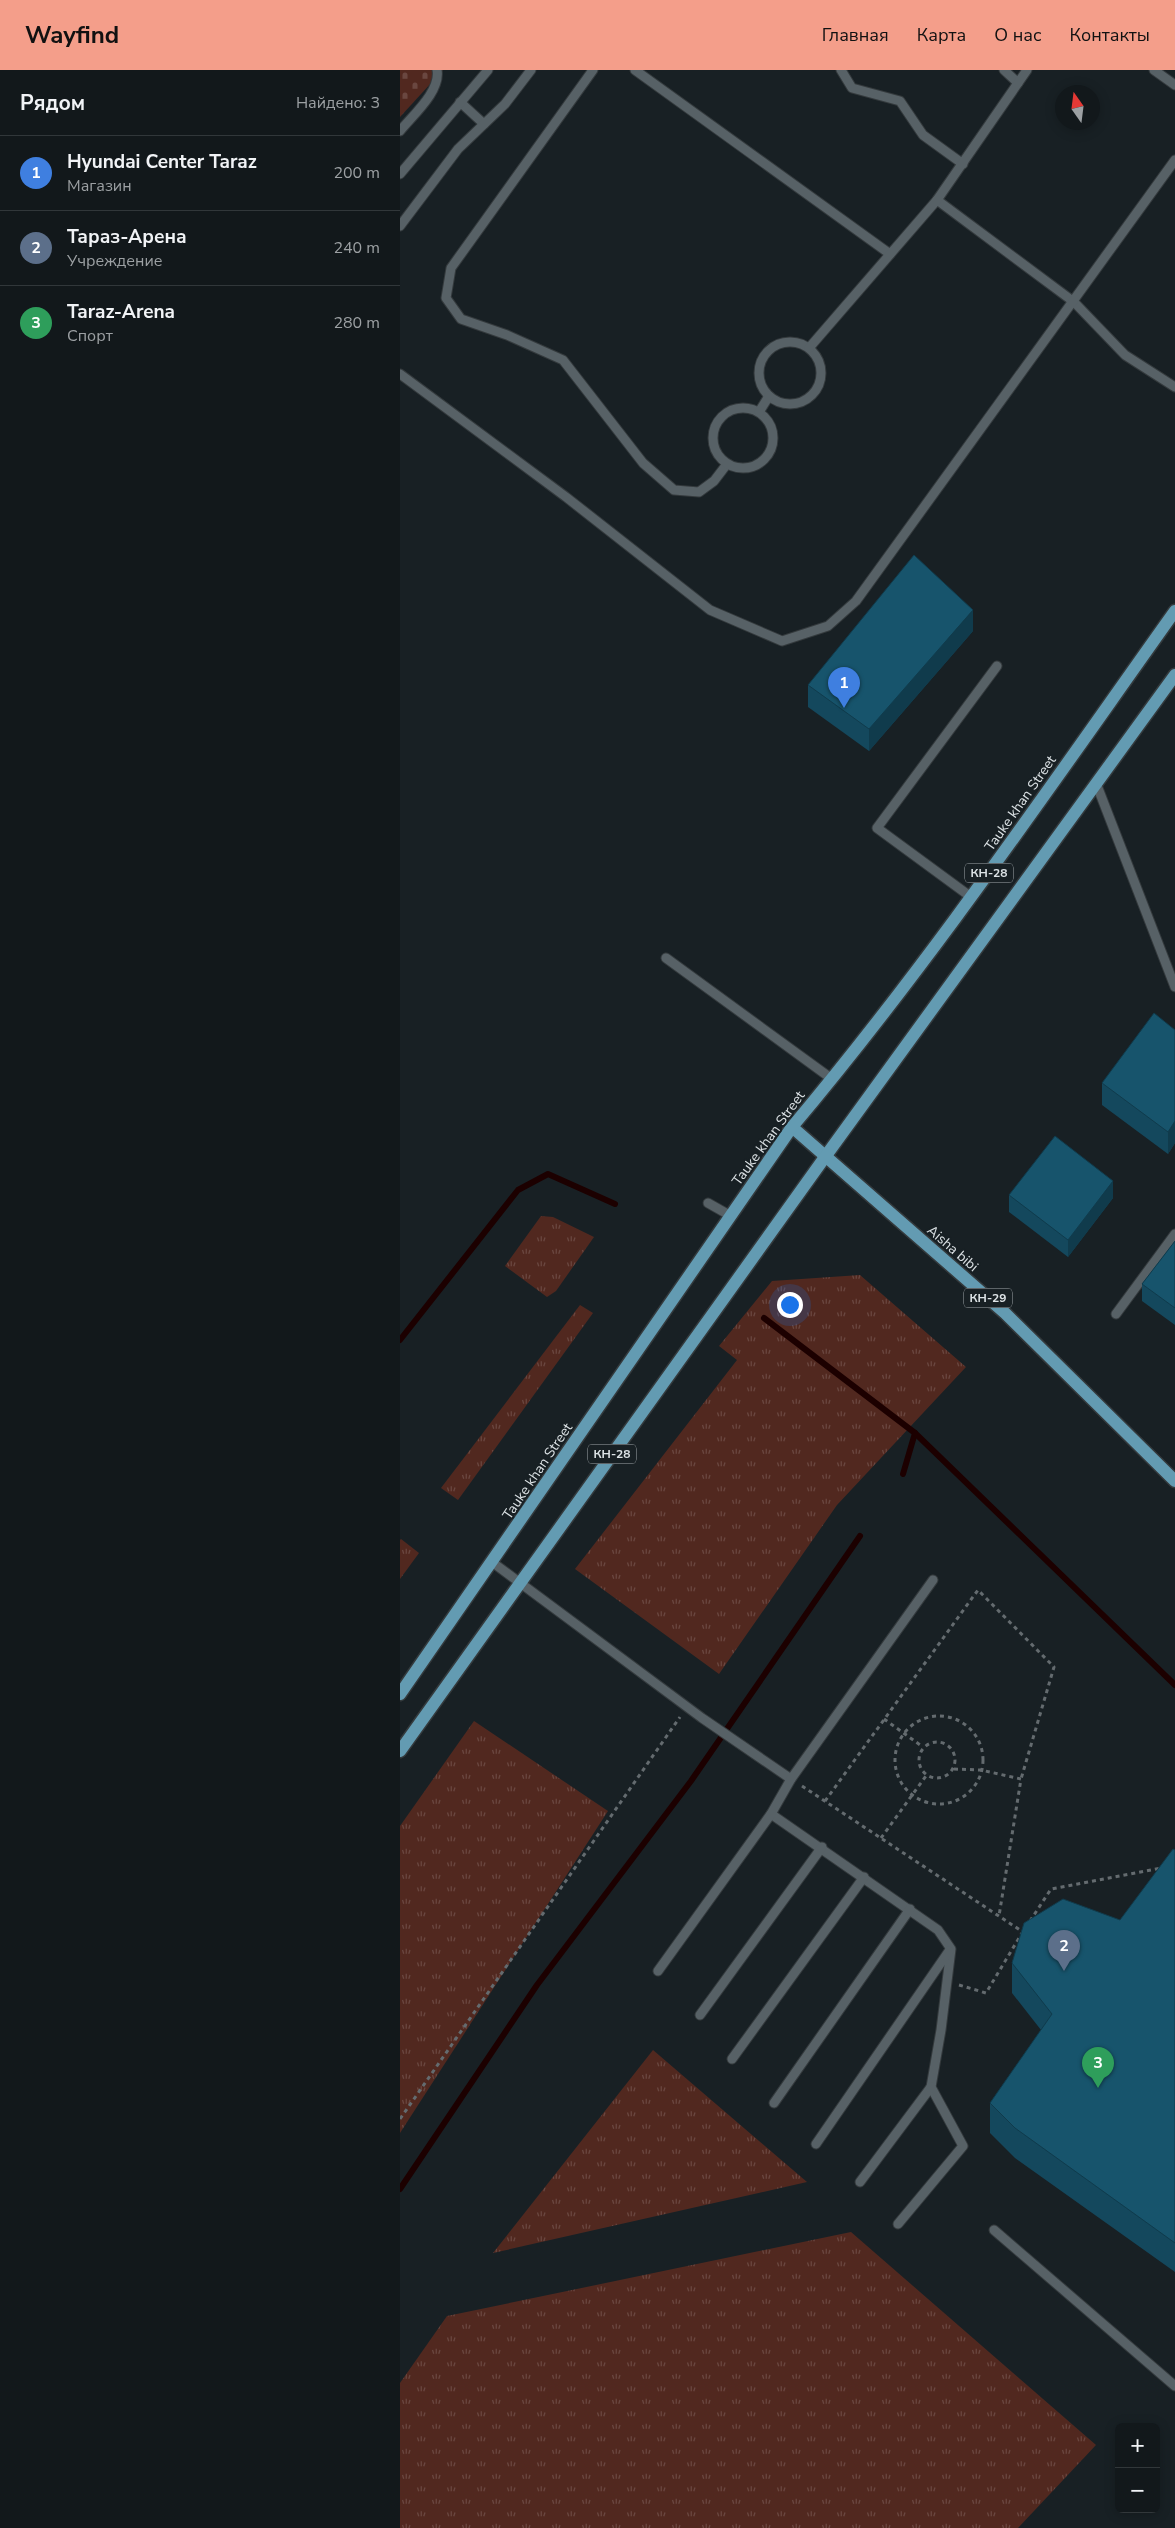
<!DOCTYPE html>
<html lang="ru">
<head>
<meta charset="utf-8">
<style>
	:root { --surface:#12181b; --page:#1b2124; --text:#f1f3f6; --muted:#9ca0a3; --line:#31373a; --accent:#f49e8a }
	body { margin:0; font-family:"Nunito Sans",sans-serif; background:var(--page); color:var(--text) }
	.controls { position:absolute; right:15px; bottom:15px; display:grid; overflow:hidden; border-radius:8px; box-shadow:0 2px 12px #0003 }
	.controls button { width:45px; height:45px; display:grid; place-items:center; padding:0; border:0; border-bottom:1px solid var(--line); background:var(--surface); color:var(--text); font:25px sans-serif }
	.compass { position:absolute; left:655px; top:15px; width:45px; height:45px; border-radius:50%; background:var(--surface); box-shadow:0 2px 12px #0003; rotate:346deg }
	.you { position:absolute; left:389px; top:1234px; width:18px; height:18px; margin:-12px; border:4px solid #fff; border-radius:50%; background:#1a73e8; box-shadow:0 0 0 8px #1a73e833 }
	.badge { display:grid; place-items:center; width:32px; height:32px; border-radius:50%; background:var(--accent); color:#fff; font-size:16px; font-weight:700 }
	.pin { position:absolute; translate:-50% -41px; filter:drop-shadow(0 1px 2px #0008) }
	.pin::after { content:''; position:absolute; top:26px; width:18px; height:15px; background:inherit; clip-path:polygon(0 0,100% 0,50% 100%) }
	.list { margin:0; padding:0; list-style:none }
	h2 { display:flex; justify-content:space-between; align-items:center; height:65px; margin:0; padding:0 20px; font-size:21px }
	h2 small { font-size:16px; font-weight:400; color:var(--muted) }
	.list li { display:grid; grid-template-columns:32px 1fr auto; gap:15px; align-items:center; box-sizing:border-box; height:75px; padding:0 20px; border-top:1px solid var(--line) }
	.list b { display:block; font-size:19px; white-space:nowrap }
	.list p { margin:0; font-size:16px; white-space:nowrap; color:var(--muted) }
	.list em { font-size:16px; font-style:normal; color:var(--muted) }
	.map { position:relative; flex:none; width:775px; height:2458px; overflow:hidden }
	header { display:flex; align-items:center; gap:30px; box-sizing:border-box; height:70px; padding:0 25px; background:var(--accent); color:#111 }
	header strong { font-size:24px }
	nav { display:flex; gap:28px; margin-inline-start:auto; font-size:18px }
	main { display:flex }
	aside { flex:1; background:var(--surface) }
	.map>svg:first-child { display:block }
	.grass { fill:url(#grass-tufts) }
	.cemetery { fill:url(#cemetery-stones) }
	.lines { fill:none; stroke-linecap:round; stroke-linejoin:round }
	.stream { stroke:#1c0000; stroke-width:6 }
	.lane-casing { stroke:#343a3d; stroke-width:11 }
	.primary-casing { stroke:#343a3d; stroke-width:15 }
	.path { stroke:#646b6f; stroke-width:3; stroke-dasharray:4 4; stroke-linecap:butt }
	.lane { stroke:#576166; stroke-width:9 }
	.primary { stroke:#639bb2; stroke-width:12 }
	.wall { fill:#14485d }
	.shaded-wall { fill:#103b4c }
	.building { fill:#17546c; stroke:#103b4c }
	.labels { text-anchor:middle; stroke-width:4; stroke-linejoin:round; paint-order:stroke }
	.shield { fill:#182024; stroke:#a2a8ac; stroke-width:1 }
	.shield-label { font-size:12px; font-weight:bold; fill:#dde3e6 }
	.street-label { font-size:14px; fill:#dde3e6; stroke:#182024 }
</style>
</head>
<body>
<header>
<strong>Wayfind</strong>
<nav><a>Главная</a><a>Карта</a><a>О нас</a><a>Контакты</a></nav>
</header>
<main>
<aside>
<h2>Рядом<small>Найдено: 3</small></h2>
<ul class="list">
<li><span class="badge" style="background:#3f7fe0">1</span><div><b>Hyundai Center Taraz</b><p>Магазин</p></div><em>200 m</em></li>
<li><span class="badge" style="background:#5c6f8a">2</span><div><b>Тараз-Арена</b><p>Учреждение</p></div><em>240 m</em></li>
<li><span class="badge" style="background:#2e9e5b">3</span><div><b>Taraz-Arena</b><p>Спорт</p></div><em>280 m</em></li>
</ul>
</aside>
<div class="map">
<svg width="775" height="2458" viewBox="0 0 775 2458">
	<defs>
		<pattern id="grass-tufts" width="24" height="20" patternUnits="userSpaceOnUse" patternTransform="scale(1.25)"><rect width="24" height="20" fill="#51281f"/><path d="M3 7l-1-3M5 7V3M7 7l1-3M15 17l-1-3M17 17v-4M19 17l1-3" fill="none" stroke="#6a4740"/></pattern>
		<pattern id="cemetery-stones" width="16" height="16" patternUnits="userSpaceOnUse" patternTransform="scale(1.25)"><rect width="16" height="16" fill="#51281f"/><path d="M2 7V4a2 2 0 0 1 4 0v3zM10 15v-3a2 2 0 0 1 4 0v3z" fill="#6a4740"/></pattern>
	</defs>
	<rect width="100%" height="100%" fill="#182024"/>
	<g class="grass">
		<polygon points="141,1146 153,1147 194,1167 156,1221 147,1227 105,1196"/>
		<polygon points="460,1205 566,1297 437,1435 319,1604 175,1499 337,1290 319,1276 372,1211"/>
		<polygon points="180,1235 193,1243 58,1430 41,1418"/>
		<polygon points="1,1469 19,1483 0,1509 0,1470"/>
		<polygon points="74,1651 208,1741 0,2063 0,1756"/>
		<polygon points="253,1980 407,2112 93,2183"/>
		<polygon points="451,2162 696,2375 618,2458 0,2458 0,2313 47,2246"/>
	</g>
	<polygon class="cemetery" points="0,0 43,0 0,47"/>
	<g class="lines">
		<g class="stream">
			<polyline points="364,1248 515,1363 503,1404"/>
			<polyline points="0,1270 118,1120 148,1104 215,1134"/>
			<polyline points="515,1363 775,1615"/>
			<polyline points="0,2119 137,1915 291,1711 460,1466"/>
		</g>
		<defs>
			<g id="lane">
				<polyline points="193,0 51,198 46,228 61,249 107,265 163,290 243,393 274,420 299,422 314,411 327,394"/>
				<polyline points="235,0 490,184"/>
				<polyline points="441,0 452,18 500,31 523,65 563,94"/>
				<polyline points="604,0 618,13"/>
				<polyline points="754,0 775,15"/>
				<polyline points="60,32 84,54"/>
				<path d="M0,61C13,45 41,21 37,0"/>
				<polyline points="0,104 88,0"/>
				<polyline points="537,130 674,232 725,285 775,317"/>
				<polyline points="0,156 58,79 105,34 131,0"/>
				<circle cx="390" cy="303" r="31"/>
				<polyline points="409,278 537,130 627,0"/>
				<polyline points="0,304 166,427 310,540 382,571 428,556 456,531 775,90"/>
				<circle cx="343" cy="368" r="30"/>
				<polyline points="359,342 369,326"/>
				<polyline points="696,713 775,917"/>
				<polyline points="571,827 477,758 597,596"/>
				<polyline points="266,888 432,1009"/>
				<polyline points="308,1133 331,1146"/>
				<polyline points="716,1244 775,1164"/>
				<polyline points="92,1492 302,1648 391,1709"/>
				<polyline points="371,1744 538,1860 551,1879 541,1960 531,2017 563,2076 498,2154"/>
				<polyline points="258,1901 371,1744 391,1709 533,1510"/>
				<polyline points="300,1945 422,1777"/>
				<polyline points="332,1989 464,1807"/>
				<polyline points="374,2033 510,1839"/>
				<polyline points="416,2074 549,1881"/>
				<polyline points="460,2112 531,2017"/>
				<polyline points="594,2160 775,2316"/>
			</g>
			<g id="primary">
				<polyline points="392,1057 605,1243 775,1411"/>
				<path d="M0,1624L392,1057C530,893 651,715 775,541"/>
				<polyline points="0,1681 425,1087 775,605"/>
			</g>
		</defs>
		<use href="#lane" class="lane-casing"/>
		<use href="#primary" class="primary-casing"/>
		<g class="path">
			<circle cx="539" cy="1690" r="44"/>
			<polyline points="484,1649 523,1677"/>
			<circle cx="537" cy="1690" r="18"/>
			<polyline points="554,1699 581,1700 621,1709 599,1846"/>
			<polyline points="402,1716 623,1862"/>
			<polyline points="425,1731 578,1520 654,1597 621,1709"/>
			<polyline points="481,1768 526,1706"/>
			<polyline points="630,1851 651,1819 761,1798"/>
			<polyline points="559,1915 586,1923 622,1863"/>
			<polyline points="0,2049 280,1647"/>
		</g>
		<use href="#lane" class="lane"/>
		<use href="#primary" class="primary"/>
	</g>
	<g class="wall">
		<polygon points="573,561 469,681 408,637 408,615"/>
		<polygon points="775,960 775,1073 768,1084 702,1035 702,1013"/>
		<polygon points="609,1125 713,1128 668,1187 609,1142"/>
		<polygon points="775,1171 775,1255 742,1231 742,1214"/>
		<polygon points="775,1780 775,2202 615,2088 590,2063 590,2033 641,1960 612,1923 612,1893 720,1850"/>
	</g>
	<g class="shaded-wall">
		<polygon points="573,540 573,561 469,681 469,659"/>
		<polygon points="775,1051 775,1073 768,1084 768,1062"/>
		<polygon points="713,1111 713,1128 668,1187 668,1170"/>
	</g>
	<g class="building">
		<polygon points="514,485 573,540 469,659 408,615"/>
		<polygon points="754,943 775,960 775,1051 768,1062 702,1013"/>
		<polygon points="655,1066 713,1111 668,1170 609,1125"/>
		<polygon points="775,1171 775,1238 742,1214"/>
		<polygon points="773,1779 775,1780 775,2173 615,2058 590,2033 652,1944 612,1893 624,1853 663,1829 720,1850"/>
	</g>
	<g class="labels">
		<g class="shield">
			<rect x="565" y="793.5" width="48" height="19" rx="4"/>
			<rect x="564" y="1218.5" width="48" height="19" rx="4"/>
			<rect x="188" y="1374.5" width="48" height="19" rx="4"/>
		</g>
		<g class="shield-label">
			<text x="589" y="807">КН-28</text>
			<text x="588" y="1232">КН-29</text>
			<text x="212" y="1388">КН-28</text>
		</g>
		<g class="street-label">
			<text transform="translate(620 733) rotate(-55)" y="5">Tauke khan Street</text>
			<text transform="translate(368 1068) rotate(-54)" y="5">Tauke khan Street</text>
			<text transform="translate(553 1178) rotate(41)" y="5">Aisha bibi</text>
			<text transform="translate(137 1401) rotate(-56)" y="5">Tauke khan Street</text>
		</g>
	</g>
</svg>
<div class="controls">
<button>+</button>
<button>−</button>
</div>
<svg class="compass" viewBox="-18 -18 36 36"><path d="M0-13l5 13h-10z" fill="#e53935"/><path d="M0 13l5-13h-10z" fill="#9ca0a3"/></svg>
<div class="you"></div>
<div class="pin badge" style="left:444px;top:638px;background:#3f7fe0">1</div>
<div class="pin badge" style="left:664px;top:1901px;background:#5c6f8a">2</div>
<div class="pin badge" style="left:698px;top:2018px;background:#2e9e5b">3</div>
</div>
</main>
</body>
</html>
